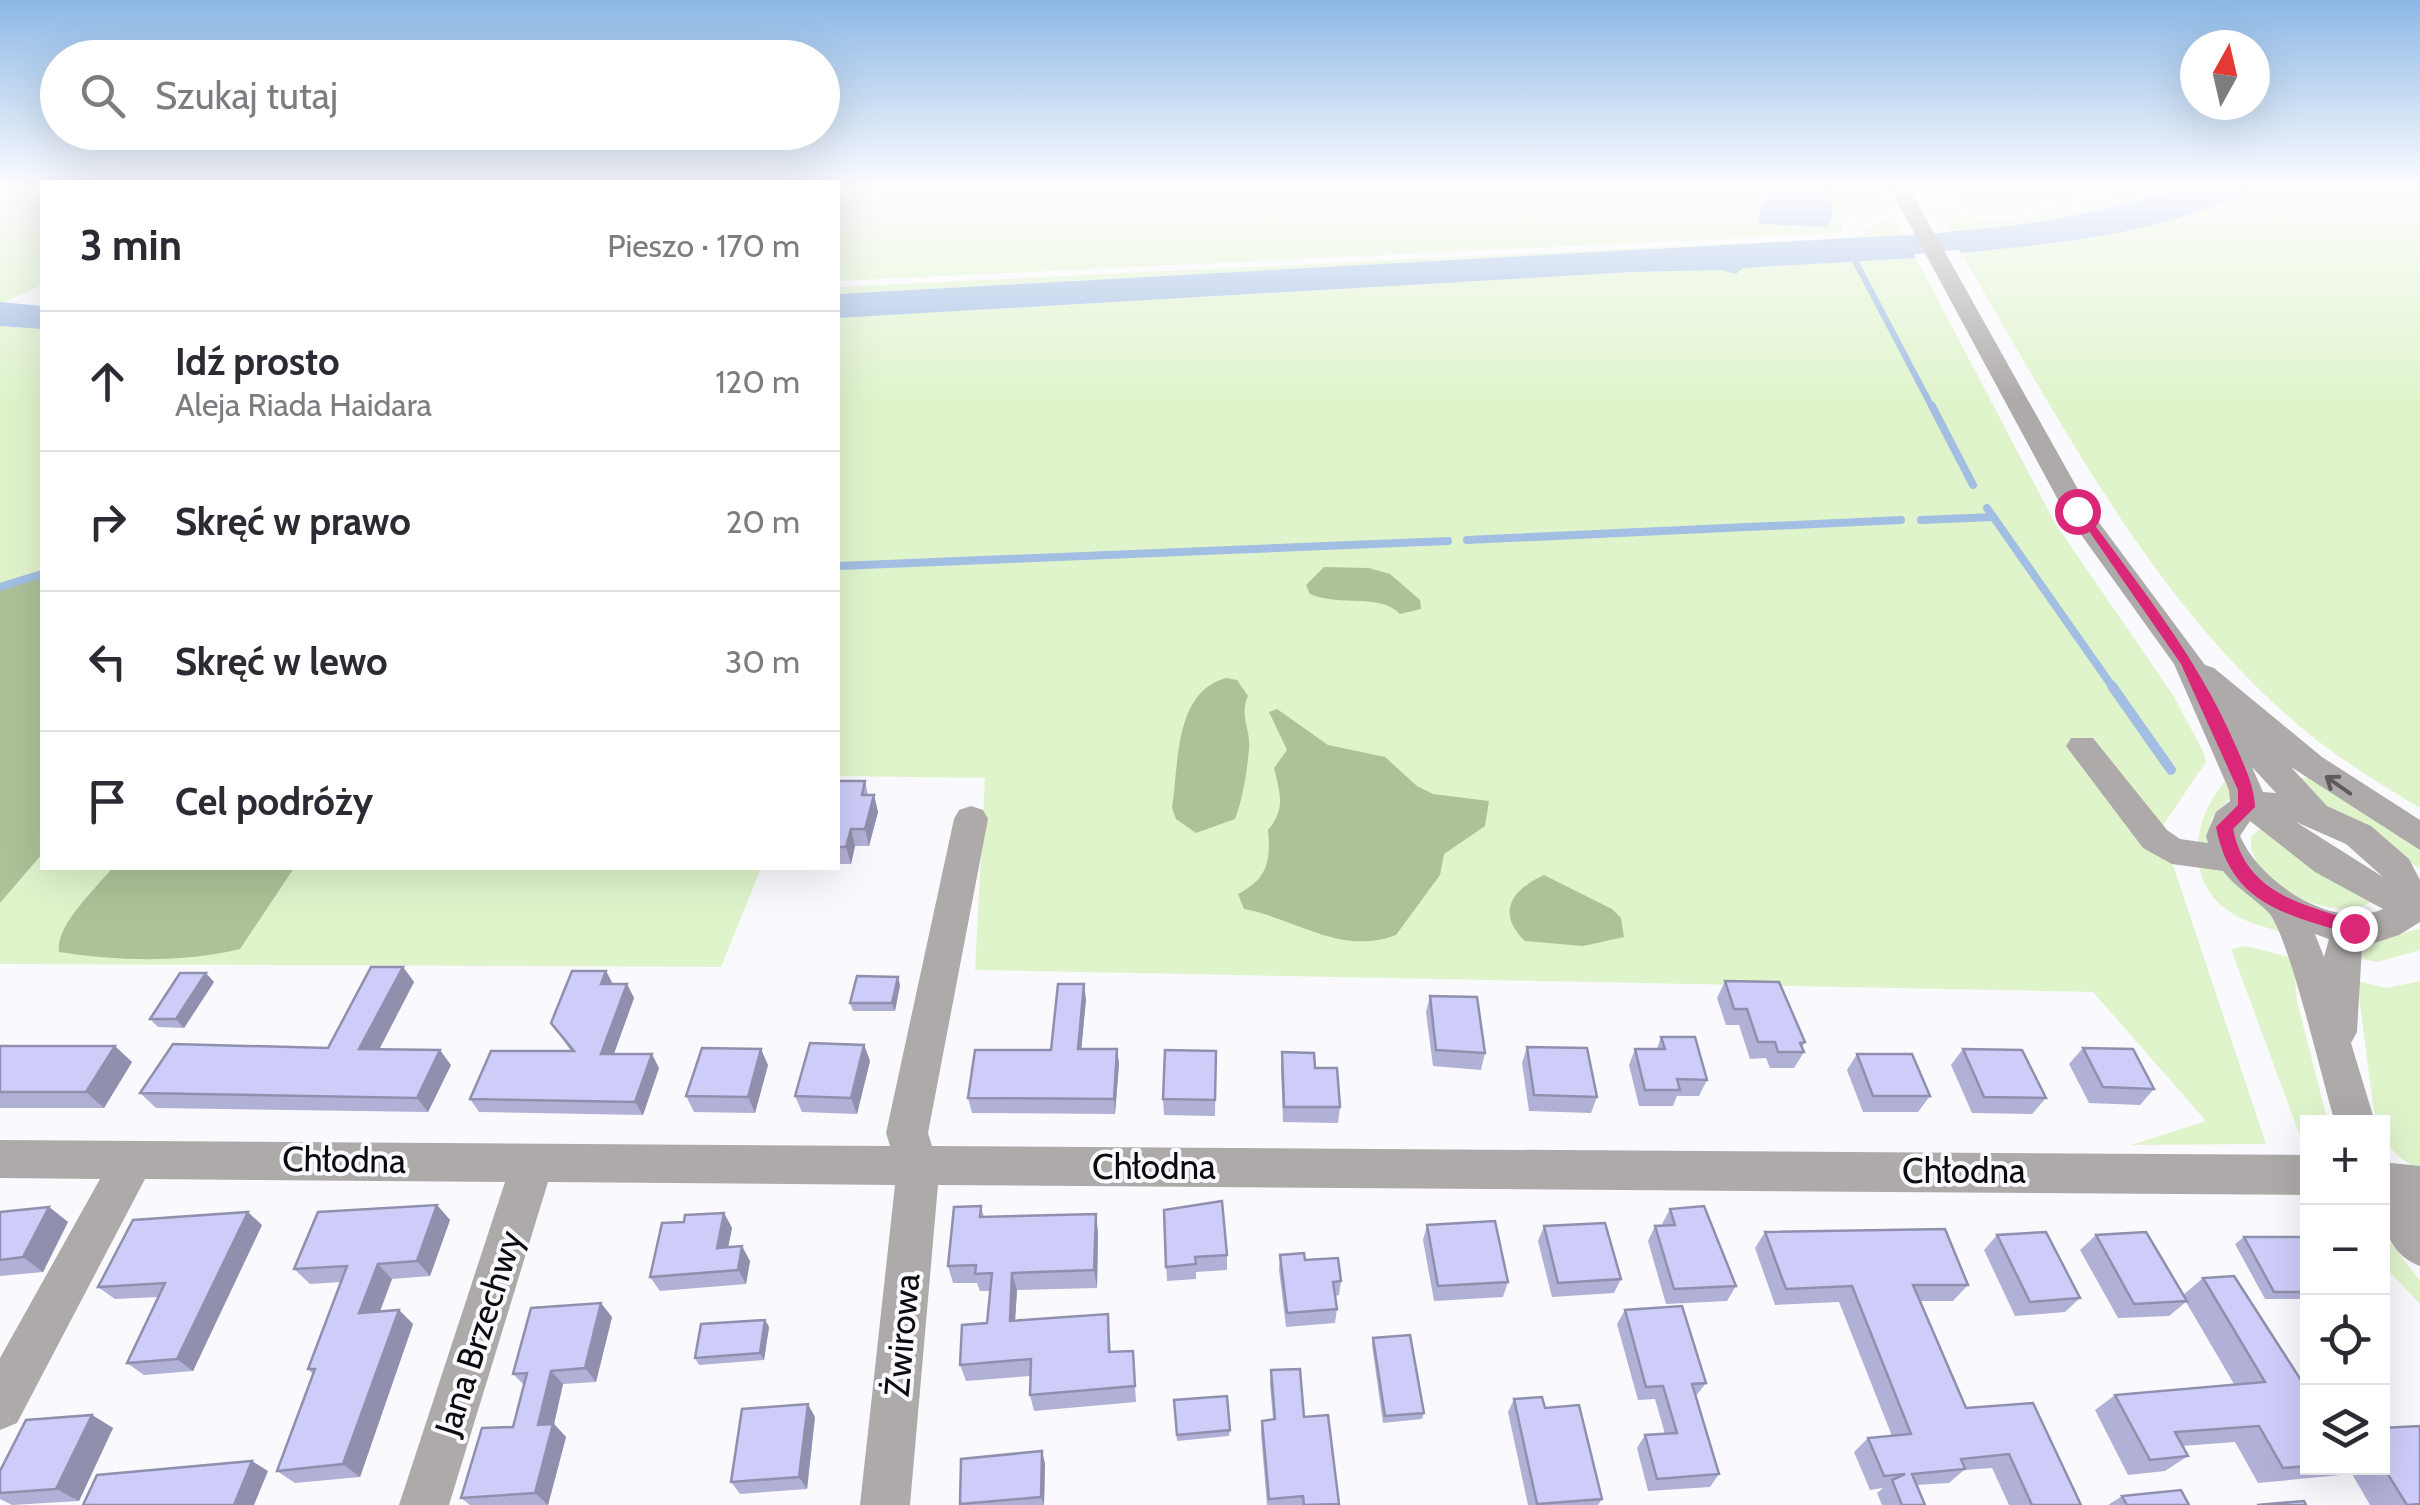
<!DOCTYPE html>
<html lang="pl">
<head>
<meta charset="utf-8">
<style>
	:root { --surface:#fff; --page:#f7f7f7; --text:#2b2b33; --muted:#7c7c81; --line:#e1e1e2 }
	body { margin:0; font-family:Cabin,sans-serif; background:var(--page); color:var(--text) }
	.controls { position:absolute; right:30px; bottom:30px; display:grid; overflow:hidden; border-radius:0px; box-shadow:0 10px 40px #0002 }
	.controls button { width:90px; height:90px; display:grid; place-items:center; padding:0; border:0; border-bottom:2px solid var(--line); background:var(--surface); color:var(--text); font:50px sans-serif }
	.compass { position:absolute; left:2180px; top:30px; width:90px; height:90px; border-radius:50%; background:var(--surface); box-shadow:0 10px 40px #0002; rotate:8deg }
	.stop { position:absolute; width:30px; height:30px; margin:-22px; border:8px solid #db2777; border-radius:50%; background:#fff }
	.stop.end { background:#db2777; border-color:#fff; box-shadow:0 2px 10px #0008 }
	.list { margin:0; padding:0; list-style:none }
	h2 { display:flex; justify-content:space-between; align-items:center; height:130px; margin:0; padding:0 40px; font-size:42px }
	h2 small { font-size:32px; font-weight:400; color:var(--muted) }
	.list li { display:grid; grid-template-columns:65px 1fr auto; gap:30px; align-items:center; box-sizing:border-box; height:140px; padding:0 40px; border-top:2px solid var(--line) }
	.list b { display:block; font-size:38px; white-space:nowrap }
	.list p { margin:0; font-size:32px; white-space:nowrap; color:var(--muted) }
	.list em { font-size:32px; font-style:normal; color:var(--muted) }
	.icon { flex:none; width:55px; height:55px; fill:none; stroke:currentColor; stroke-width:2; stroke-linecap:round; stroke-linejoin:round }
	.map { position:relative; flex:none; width:2420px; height:1505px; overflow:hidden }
	.search { position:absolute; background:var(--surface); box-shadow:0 10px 40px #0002; left:40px; top:40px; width:800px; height:110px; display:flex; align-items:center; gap:25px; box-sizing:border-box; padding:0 35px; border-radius:55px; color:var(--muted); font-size:38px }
	.panel { position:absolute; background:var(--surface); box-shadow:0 10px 40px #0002; left:40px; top:180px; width:800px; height:690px; border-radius:0px }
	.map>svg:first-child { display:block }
	.green { fill:#e0f4cc }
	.forest { fill:#adc298 }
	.water { fill:#a2bee3 }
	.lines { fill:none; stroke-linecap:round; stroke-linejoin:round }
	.stream-far2 { stroke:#a2bee3; stroke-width:6 }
	.stream-far1 { stroke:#a2bee3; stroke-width:8 }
	.stream { stroke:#a2bee3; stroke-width:10 }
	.river { fill:#a2bee3; fill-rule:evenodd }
	.minor { fill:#aeaaaa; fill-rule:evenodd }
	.wall { fill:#b1b0d6 }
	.shaded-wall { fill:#9090ae }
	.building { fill:#cecdf9; stroke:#9090ae; stroke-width:2.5 }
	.oneway { stroke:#5d5b5c }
	.route { fill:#db2777 }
	.labels { text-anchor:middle; stroke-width:8; stroke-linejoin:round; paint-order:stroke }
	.near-street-label { font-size:35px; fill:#0c0c0e; stroke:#fafafe }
</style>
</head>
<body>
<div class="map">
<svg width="2420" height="1505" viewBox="0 0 2420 1505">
	<rect width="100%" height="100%" fill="#fafafe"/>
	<g class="green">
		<polygon points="0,188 42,188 42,285 4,302 0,302"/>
		<polygon points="838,188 1880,188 1893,212 1844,218 1842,233 838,281"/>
		<polygon points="1952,188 2123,188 2001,216 1964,212"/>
		<path d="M2144,188H2177C2102,214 2027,226 1949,232L1939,215L2006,220Z"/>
		<path d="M2253,188H2420V808C2375,781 2328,752 2289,717C2146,591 2057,415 1961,253C2059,243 2164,234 2253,188Z"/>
		<polygon points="1895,217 1905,235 838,294 838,287 1826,239 1860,236 1881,220"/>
		<polygon points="1916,258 2055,523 2173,695 2204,753 2206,762 2164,824 2163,835 2266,1144 2131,1145 2206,1121 2093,992 975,970 985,778 838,776 838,318 1632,272 1722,270 1736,274 1743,268"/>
		<polygon points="0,326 42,329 42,868 761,868 721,967 0,964"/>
		<path d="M2229,777L2232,796L2211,819L2209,837L2285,933C2264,927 2243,922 2226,909C2181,875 2195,812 2229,777Z"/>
		<polygon points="2310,777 2420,847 2420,869 2288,780"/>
		<path d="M2264,825L2375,899C2340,929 2246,885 2251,837Z"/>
		<polygon points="2420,928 2420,950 2378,962 2358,958 2371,943"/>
		<polygon points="2246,946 2293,958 2297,1001 2328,1122 2308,1122 2307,1155 2231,949"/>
		<path d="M2357,981L2387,988L2420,981V1170C2399,1158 2383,1148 2382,1122H2377L2373,1105Z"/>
		<polygon points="2383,1233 2420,1281 2420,1304 2383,1265"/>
	</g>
	<g class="forest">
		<path d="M1324,567L1369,568L1390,574L1420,600L1421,609L1400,614C1381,593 1340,607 1310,594L1306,585Z"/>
		<polygon points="42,576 42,854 0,903 0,585"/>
		<path d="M1226,678L1237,680L1248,696C1239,716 1251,729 1249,749C1247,772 1243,798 1235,819L1196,833L1176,819L1172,808C1179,763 1174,692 1226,678Z"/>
		<path d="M1277,709L1328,745L1385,757L1417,786L1433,794L1489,801L1485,826L1444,854L1440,875L1396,935C1341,956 1297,919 1244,909L1238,894C1267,879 1271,862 1268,830C1286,809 1280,793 1274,768L1287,750L1269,712Z"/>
		<path d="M112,868H294L240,949C185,963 116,961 59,952C55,925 96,889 112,868Z"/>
		<path d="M1544,875L1612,909L1621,918L1624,937L1583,946L1525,941C1495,912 1513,889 1544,875Z"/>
	</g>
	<g class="water">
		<polygon points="1772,188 1830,188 1833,214 1827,227 1759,224 1761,205"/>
		<path d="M2177,188H2253C2164,234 2059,243 1961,253L1949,232C2027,226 2102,214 2177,188Z"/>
		<polygon points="1905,235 1916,258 1743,268 1736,274 1721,270 1632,272 838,318 838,294"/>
		<polygon points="0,302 42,306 42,329 0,326"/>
	</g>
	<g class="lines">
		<polyline class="stream-far2" points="1851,253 1933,409"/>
		<g class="stream-far1">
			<polyline points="1932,406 1973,485"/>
			<polyline points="1987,508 2114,689"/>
			<polyline points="1921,520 1993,517"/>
			<polyline points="1467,540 1901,520"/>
			<polyline points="838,566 1448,541"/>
			<polyline points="0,587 42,574"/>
		</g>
		<polyline class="stream" points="2112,686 2171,770"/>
		<polygon class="river" points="2024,225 2040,235 2035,242 1838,262 1826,259 1821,252 1826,245 1838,242"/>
		<g class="minor">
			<path d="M1890,188H1909L2089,509L2205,665L2214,668L2322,757L2420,820V850L2291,767L2327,806L2371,826L2409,859L2420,880V922L2399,935L2362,947L2357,1032L2351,1043L2375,1122H2335C2323,1084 2289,936 2269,913C2254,898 2236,888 2223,871L2172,864L2143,848L2066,746L2071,738H2093L2167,830L2180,839L2208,843L2206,836L2216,812L2230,801L2229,790L2174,664L2064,511ZM2252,767L2276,793L2263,792ZM2250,821L2315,872L2383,909C2332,931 2260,882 2240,836ZM2296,822L2346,844L2383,877ZM2315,934L2329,939L2324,957Z"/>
			<polygon points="971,806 983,810 988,819 928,1133 932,1146 2308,1155 2308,1195 938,1185 910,1505 860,1505 895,1185 548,1182 449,1505 399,1505 505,1182 145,1179 17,1423 0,1430 0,1358 100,1179 0,1178 0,1140 890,1146 886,1133 954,819 959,810"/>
			<path d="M2382,1162L2420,1166V1266C2376,1249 2382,1202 2382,1162Z"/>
		</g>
	</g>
	<g class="wall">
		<polygon points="838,781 865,781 868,795 874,795 878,812 869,846 855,846 851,864 838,864"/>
		<polygon points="403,967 414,982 379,1050 451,1065 428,1112 156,1108 140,1093 328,1048"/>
		<polygon points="606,971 613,984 627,984 634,998 614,1054 659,1068 643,1115 479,1112 470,1099 571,1051 551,1023"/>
		<polygon points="1725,981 1805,1042 1802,1048 1804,1052 1794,1068 1770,1068 1766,1058 1750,1059 1739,1025 1726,1025 1717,998"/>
		<polygon points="214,982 184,1028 158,1027 150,1019"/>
		<polygon points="900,985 895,1011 853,1011 850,1003"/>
		<polygon points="1430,996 1485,1053 1481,1070 1433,1066 1426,1012"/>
		<polygon points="1086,999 1081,1049 1117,1049 1119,1064 1115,1114 972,1113 968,1098 1051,1050"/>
		<polygon points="1661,1037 1707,1080 1699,1096 1677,1096 1673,1106 1639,1106 1629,1065 1635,1049 1657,1049"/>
		<polygon points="864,1045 870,1061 857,1114 802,1112 795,1096"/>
		<polygon points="0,1046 132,1062 104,1108 0,1108"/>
		<polygon points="1527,1047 1597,1097 1591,1113 1529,1111 1522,1063"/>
		<polygon points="2083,1048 2154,1089 2140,1105 2089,1103 2069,1064"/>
		<polygon points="1963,1049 2046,1098 2032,1114 1972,1113 1951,1065"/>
		<polygon points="1216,1051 1215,1116 1164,1115 1163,1099"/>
		<polygon points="1282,1052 1315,1068 1340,1107 1338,1123 1283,1122 1281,1069"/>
		<polygon points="1857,1054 1930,1096 1918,1112 1863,1112 1847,1070"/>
		<polygon points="768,1065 755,1113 694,1112 686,1096"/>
		<polygon points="437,1205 450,1220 430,1276 392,1279 380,1311 399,1310 413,1324 360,1477 295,1483 277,1471 313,1374 308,1369 341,1282 310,1284 294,1269"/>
		<polygon points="981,1206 984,1217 1098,1232 1097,1288 1017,1290 1015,1321 1108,1314 1111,1352 1133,1351 1136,1402 1034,1411 1030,1395 1030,1376 966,1381 960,1365 987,1323 990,1291 980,1291 977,1283 953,1283 948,1266"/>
		<polygon points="49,1207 68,1222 43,1272 0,1276 0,1212"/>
		<polygon points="1670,1209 1736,1286 1727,1301 1666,1304 1648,1241 1655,1226 1663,1226 1662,1224"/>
		<polygon points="1164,1210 1227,1255 1227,1270 1196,1272 1196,1279 1167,1281"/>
		<polygon points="724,1213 732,1228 728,1247 750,1261 746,1284 660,1291 650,1277 684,1222"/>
		<polygon points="262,1225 193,1371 144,1375 127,1363 158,1297 115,1299 98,1287"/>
		<polygon points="1427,1225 1508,1282 1503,1297 1434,1301 1423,1240"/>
		<polygon points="1544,1226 1621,1279 1614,1293 1552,1297 1538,1241"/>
		<polygon points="1765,1232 1968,1285 1953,1301 1920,1301 1966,1408 2081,1505 2009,1505 1992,1468 1964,1470 1949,1483 1917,1485 1925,1505 1882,1505 1877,1493 1883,1488 1870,1490 1854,1452 1868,1438 1892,1436 1839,1302 1775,1305 1755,1248"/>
		<polygon points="1997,1235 2080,1298 2065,1312 2015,1316 1984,1250"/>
		<polygon points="2096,1235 2183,1295 2203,1278 2308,1391 2308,1468 2382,1468 2382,1428 2420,1426 2420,1505 2370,1505 2352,1474 2258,1483 2235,1442 2182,1446 2188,1456 2165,1471 2128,1475 2095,1410 2115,1395 2234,1384 2186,1302 2169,1316 2118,1318 2080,1250"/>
		<polygon points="2244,1237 2308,1237 2308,1299 2265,1299 2235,1244"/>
		<polygon points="1280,1255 1305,1260 1341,1281 1339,1295 1335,1296 1337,1309 1335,1323 1286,1327 1279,1270"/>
		<polygon points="1625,1310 1706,1383 1696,1396 1719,1474 1710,1487 1648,1491 1637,1448 1645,1435 1665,1434 1655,1399 1638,1400 1617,1324"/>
		<polygon points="612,1317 596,1382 563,1384 554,1424 566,1437 548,1505 470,1505 461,1498 513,1427 524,1385 513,1374"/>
		<polygon points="765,1320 769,1327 764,1360 699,1365 695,1358"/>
		<polygon points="1373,1338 1424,1413 1422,1419 1383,1423 1372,1345"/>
		<polygon points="1271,1370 1304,1417 1328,1415 1339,1505 1267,1505 1261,1434 1262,1421 1273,1420 1270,1384"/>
		<polygon points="1514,1399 1545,1408 1602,1499 1598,1505 1528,1505 1508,1412"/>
		<polygon points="1174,1400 1230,1430 1229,1436 1177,1441"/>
		<polygon points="92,1415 113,1428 79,1501 12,1505 0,1499 0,1471"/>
		<polygon points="815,1417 807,1489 740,1494 731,1482"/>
		<polygon points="1042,1451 1045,1464 1044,1505 960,1505 960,1504"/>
		<polygon points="2122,1496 2189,1505 2108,1505"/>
	</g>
	<g class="shaded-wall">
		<polygon points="874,795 878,812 869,846 865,829"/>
		<polygon points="851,829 855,846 851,864 846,847"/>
		<polygon points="403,967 414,982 371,1065 359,1049"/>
		<polygon points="606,971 613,985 601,984"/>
		<polygon points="206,973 214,982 184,1028 176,1019"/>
		<polygon points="898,977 900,985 895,1011 892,1003"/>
		<polygon points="627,984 634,998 609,1067 601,1054"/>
		<polygon points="1084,984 1086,999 1080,1064 1078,1049"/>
		<polygon points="864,1045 870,1061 857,1114 851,1098"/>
		<polygon points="115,1046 132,1062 104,1108 86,1092"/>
		<polygon points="761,1049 768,1065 755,1113 748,1097"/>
		<polygon points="1117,1049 1119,1064 1115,1114 1114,1099"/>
		<polygon points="440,1050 451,1065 428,1112 417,1098"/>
		<polygon points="652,1054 659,1068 643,1115 635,1102"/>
		<polygon points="437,1205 450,1220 430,1276 417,1261"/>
		<polygon points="49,1207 68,1222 43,1272 23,1257"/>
		<polygon points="248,1212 262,1225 193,1371 177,1359"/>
		<polygon points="724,1213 732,1228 725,1263 717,1248"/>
		<polygon points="1096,1214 1098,1232 1097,1288 1094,1270"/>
		<polygon points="742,1246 750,1261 746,1284 738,1270"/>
		<polygon points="378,1264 392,1279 374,1327 359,1313"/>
		<polygon points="1012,1273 1017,1290 1014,1338 1010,1321"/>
		<polygon points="601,1303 612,1317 596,1382 585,1368"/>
		<polygon points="399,1310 413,1324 360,1477 343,1464"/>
		<polygon points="765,1320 769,1327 764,1360 760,1353"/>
		<polygon points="551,1371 563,1384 554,1424 566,1437 548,1505 535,1493 538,1425"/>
		<polygon points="808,1404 815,1417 807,1489 799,1477"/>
		<polygon points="92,1415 113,1428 79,1501 56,1489"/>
		<polygon points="1042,1451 1045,1464 1044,1505 1041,1497"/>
		<polygon points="252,1461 268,1471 254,1505 234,1505"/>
	</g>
	<g class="building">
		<polygon points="838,781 865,781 862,795 874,795 865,829 851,829 846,847 838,847"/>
		<polygon points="371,967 403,967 359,1049 440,1050 417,1098 140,1093 173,1044 328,1048"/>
		<polygon points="572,971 606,971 601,984 627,984 601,1054 652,1054 635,1102 470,1099 491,1051 574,1051 551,1023"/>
		<polygon points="180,973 206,973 176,1019 150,1019"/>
		<polygon points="857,976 898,977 892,1003 850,1003"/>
		<polygon points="1725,981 1779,982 1805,1042 1800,1043 1804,1052 1778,1052 1775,1042 1758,1042 1747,1009 1734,1009"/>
		<polygon points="1058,984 1084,984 1078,1049 1117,1049 1114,1099 968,1098 975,1050 1051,1050"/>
		<polygon points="1430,996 1477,997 1485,1053 1436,1050"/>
		<polygon points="1661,1037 1695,1037 1707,1080 1677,1079 1680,1090 1645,1090 1635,1049 1665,1049"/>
		<polygon points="810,1043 864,1045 851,1098 795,1096"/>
		<polygon points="0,1046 115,1046 86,1092 0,1092"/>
		<polygon points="1527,1047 1587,1048 1597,1097 1534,1095"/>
		<polygon points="702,1048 761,1049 748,1097 686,1096"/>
		<polygon points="2083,1048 2133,1049 2154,1089 2103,1087"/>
		<polygon points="1963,1049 2022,1050 2046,1098 1984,1097"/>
		<polygon points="1165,1050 1216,1051 1215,1100 1163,1099"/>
		<polygon points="1282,1052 1314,1053 1315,1068 1337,1068 1340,1107 1284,1107"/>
		<polygon points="1857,1054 1912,1054 1930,1096 1873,1096"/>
		<polygon points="1222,1201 1227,1255 1195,1257 1196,1264 1166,1267 1164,1210"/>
		<polygon points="437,1205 417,1261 378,1264 359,1313 399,1310 343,1464 277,1471 315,1369 308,1369 347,1266 294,1269 318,1212"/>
		<polygon points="981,1206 980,1217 1096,1214 1094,1270 1012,1273 1010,1321 1108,1314 1109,1352 1133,1351 1135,1386 1030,1395 1031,1359 960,1365 962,1325 987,1323 992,1273 975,1274 976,1265 948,1266 954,1207"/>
		<polygon points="1704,1206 1736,1286 1674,1289 1655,1226 1675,1225 1670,1209"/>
		<polygon points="49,1207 23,1257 0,1260 0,1212"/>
		<polygon points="248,1212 177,1359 127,1363 165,1283 98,1287 133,1220"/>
		<polygon points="724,1213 717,1248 742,1246 738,1270 650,1277 662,1223 684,1222 685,1215"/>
		<polygon points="1495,1221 1508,1282 1438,1286 1427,1225"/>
		<polygon points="1605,1223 1621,1279 1558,1283 1544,1226"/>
		<polygon points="1945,1229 1968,1285 1913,1285 1966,1408 2033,1403 2081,1505 2032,1505 2009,1454 1961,1459 1965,1469 1912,1474 1925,1505 1902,1505 1892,1480 1905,1474 1884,1476 1868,1438 1911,1434 1852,1286 1786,1289 1765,1232"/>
		<polygon points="2046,1232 2080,1298 2030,1302 1997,1235"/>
		<polygon points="2146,1232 2187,1301 2134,1304 2096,1235"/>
		<polygon points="2244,1237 2308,1237 2308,1292 2274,1292"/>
		<polygon points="1304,1253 1305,1260 1338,1258 1341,1281 1333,1282 1337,1309 1287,1313 1280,1255"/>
		<polygon points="2234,1276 2308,1391 2308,1466 2283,1468 2259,1426 2175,1432 2188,1456 2150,1460 2115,1395 2265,1382 2203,1278"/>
		<polygon points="601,1303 585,1368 551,1371 538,1425 553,1424 535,1493 461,1498 482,1428 513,1427 527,1373 513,1374 531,1308"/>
		<polygon points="1682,1306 1706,1383 1692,1384 1719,1474 1657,1479 1645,1435 1677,1433 1663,1386 1646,1387 1625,1310"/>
		<polygon points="765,1320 760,1353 695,1358 701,1324"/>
		<polygon points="1410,1335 1424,1413 1385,1416 1373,1338"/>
		<polygon points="1300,1369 1304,1417 1328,1415 1339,1504 1304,1505 1303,1496 1269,1499 1262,1421 1275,1419 1271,1370"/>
		<polygon points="1227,1396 1230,1430 1177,1435 1174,1400"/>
		<polygon points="1542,1397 1545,1408 1579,1405 1602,1499 1537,1504 1514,1399"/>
		<polygon points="808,1404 799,1477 731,1482 742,1409"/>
		<polygon points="92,1415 56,1489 0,1493 0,1471 26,1420"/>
		<polygon points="2420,1426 2420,1504 2407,1505 2382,1465 2382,1428"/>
		<polygon points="1042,1451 1041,1497 960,1504 961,1459"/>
		<polygon points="252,1461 234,1505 83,1505 97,1475"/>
		<polygon points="2181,1490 2189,1505 2127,1505 2122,1496"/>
		<polygon points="2304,1501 2306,1505 2257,1505"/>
	</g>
	<defs><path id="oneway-shaft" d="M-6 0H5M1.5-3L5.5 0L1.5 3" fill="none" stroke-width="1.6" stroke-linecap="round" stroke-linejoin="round" transform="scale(2.5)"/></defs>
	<use class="oneway" href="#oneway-shaft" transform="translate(2338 785) rotate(-145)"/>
	<linearGradient id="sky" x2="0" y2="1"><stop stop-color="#8cb8e6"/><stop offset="0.47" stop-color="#fdfdff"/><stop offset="1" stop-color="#fdfdff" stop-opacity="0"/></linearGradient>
	<rect width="2420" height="399" fill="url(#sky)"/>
	<path class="route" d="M2073,508H2082C2138,584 2196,655 2234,742C2243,763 2254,784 2255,807L2233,829C2247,896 2304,904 2361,923V933L2354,935C2287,914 2231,906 2216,827L2238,805V790L2181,664Z"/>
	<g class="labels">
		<g class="near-street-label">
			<text transform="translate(344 1160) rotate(1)" y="12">Chłodna</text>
			<text x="1154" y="1179">Chłodna</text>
			<text x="1964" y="1183">Chłodna</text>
			<text transform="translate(479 1333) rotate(-72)" y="12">Jana Brzechwy</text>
			<text transform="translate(902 1335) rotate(-85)" y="12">Żwirowa</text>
		</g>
	</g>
</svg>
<div class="controls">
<button>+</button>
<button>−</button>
<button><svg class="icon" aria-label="locate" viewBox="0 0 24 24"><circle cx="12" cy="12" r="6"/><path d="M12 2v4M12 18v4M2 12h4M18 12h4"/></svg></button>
<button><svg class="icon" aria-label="layers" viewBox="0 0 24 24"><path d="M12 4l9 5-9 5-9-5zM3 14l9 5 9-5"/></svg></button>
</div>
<svg class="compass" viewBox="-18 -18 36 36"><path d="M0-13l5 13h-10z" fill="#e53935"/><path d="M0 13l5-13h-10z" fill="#7c7c81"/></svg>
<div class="stop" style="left:2077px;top:511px"></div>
<div class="stop end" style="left:2354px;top:928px"></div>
<div class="search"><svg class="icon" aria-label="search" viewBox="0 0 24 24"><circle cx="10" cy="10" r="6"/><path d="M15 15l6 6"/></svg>Szukaj tutaj</div>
<section class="panel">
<h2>3 min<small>Pieszo · 170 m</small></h2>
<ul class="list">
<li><svg class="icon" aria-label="ahead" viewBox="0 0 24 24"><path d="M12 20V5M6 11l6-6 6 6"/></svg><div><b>Idź prosto</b><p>Aleja Riada Haidara</p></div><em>120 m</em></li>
<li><svg class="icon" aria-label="right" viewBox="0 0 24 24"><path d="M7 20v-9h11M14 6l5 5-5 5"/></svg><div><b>Skręć w prawo</b></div><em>20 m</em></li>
<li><svg class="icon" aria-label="left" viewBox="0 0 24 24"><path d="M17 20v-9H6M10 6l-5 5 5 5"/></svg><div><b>Skręć w lewo</b></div><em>30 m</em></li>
<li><svg class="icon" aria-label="arrive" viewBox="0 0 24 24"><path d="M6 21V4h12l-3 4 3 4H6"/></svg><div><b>Cel podróży</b></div></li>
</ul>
</section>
</div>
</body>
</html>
